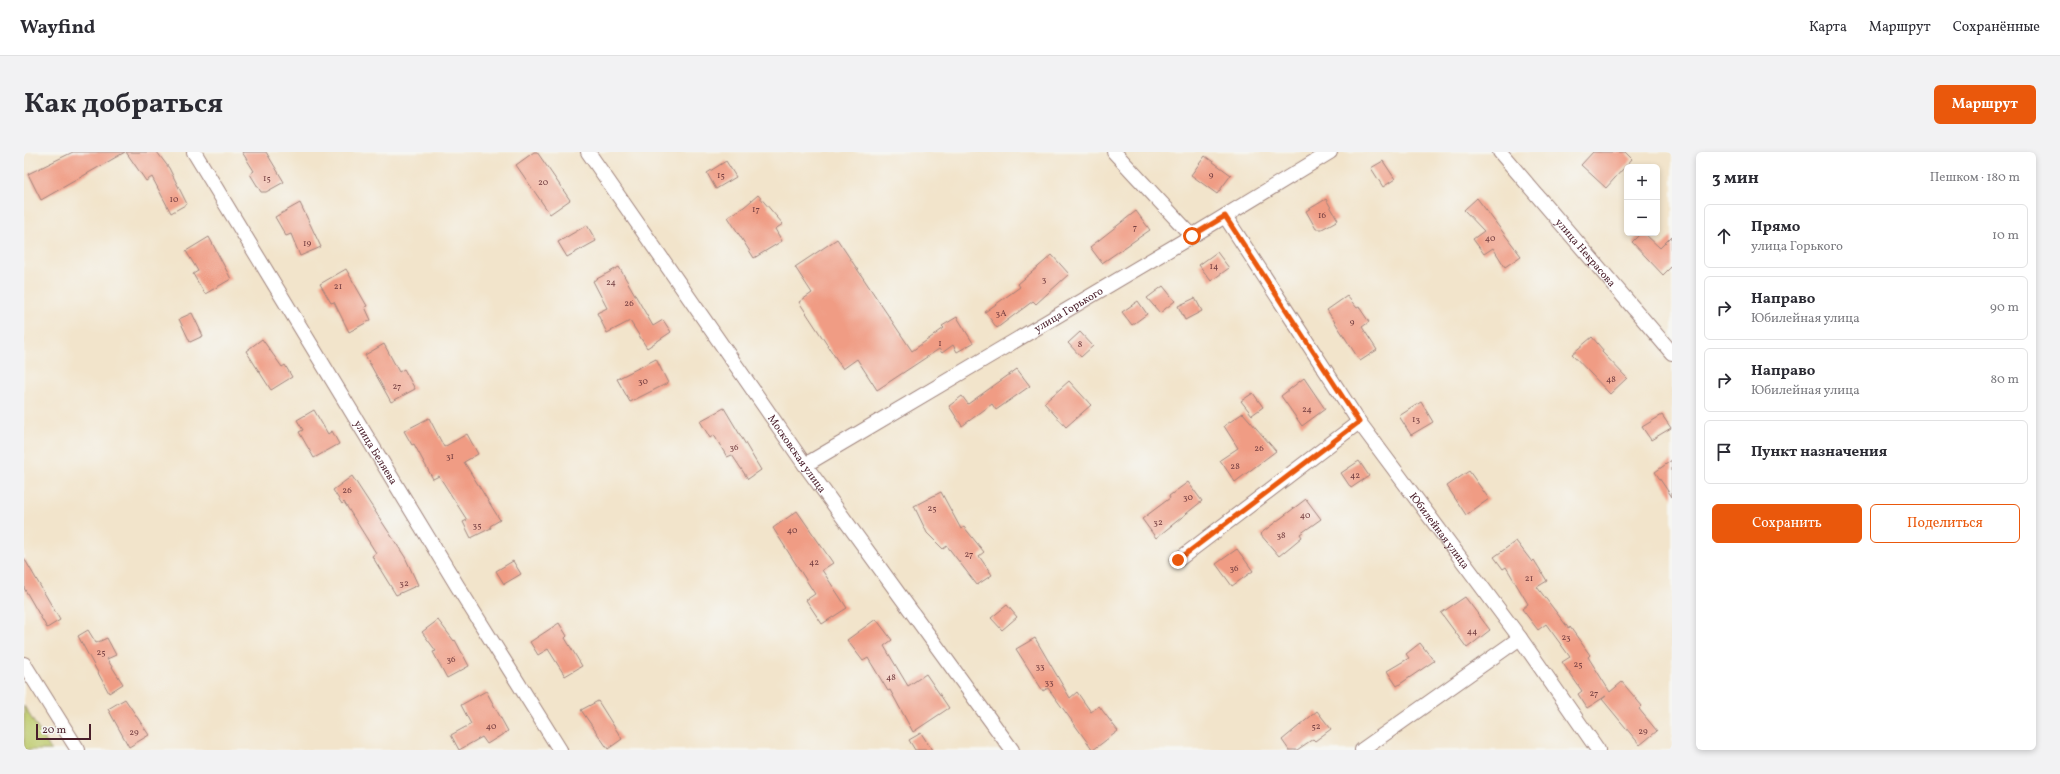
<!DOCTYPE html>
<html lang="ru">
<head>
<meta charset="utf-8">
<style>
	:root { --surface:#fff; --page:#f2f2f3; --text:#2b2b33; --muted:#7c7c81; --line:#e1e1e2; --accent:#ea580c }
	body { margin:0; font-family:Vollkorn,serif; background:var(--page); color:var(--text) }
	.controls { position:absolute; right:12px; top:12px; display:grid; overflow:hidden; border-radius:6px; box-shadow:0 2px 6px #0003 }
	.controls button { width:36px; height:36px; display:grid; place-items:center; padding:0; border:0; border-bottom:1px solid var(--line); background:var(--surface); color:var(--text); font:20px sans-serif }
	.scale { position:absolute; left:12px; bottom:10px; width:55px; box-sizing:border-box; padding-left:4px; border:2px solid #4a1f2b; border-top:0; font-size:11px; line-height:14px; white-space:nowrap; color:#4a1f2b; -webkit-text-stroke:3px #f6f6f2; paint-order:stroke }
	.stop { position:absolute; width:12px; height:12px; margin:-9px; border:3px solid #ea580c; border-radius:50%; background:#fff }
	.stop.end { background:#ea580c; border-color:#fff; box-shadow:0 1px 4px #0008 }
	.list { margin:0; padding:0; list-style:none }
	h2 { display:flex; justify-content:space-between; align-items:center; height:52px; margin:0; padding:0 16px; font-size:17px }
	h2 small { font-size:13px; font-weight:400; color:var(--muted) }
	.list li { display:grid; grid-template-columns:26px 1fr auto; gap:12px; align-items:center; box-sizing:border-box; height:64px; margin:0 8px 8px; padding:0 8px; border:1px solid var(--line); border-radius:6px }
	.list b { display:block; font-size:15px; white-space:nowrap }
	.list p { margin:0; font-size:13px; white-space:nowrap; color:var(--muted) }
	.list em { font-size:13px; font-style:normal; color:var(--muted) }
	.actions { display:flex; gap:8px; padding:12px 16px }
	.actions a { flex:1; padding:9px 0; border:1px solid var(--accent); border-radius:6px; text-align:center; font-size:14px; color:var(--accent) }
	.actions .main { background:var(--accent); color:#fff }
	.icon { flex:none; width:22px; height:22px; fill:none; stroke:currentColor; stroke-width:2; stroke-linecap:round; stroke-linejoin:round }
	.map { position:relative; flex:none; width:1648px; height:598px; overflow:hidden; border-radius:6px }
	header { display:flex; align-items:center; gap:24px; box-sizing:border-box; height:56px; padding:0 20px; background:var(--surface); border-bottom:1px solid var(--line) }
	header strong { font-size:19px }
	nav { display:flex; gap:22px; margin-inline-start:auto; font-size:14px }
	.intro { display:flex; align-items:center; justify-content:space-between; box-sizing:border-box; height:96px; padding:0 24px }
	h1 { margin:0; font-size:28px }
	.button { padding:10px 18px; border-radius:6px; background:var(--accent); color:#fff; font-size:14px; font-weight:700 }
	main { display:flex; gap:24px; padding:0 24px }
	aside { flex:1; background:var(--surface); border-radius:6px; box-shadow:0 2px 6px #0003 }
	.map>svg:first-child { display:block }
	.green { fill:#becb6d; stroke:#84754c }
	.building { fill:#f09c84 }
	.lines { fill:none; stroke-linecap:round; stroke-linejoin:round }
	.minor-casing { stroke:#9e827b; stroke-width:16 }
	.minor { stroke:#fff; stroke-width:14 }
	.route { stroke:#ea580c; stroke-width:5 }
	.labels { text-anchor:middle; stroke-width:3; stroke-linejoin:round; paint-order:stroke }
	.number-label { font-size:9px; fill:#743e41 }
	.street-label { font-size:11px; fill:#4a1f2b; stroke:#f6f6f2 }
</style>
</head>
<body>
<header>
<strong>Wayfind</strong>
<nav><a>Карта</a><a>Маршрут</a><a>Сохранённые</a></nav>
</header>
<div class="intro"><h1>Как добраться</h1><a class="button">Маршрут</a></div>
<main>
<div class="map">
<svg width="1648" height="598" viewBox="0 0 1648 598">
	<rect width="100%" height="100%" fill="#f6f6f2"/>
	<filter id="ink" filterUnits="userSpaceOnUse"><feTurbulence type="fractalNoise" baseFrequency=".025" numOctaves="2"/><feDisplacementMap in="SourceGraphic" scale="8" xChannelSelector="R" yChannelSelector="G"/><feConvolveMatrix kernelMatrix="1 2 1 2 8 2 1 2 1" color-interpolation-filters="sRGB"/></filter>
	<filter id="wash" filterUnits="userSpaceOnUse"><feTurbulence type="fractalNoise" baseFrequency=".012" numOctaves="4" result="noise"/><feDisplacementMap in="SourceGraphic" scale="16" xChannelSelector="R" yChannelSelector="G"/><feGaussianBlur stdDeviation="0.9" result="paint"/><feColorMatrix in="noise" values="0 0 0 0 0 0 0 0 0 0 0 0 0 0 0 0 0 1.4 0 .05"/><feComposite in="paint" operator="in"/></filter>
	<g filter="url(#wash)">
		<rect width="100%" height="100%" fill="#f2e4cb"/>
		<polygon class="green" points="0,554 27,598 0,598"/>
		<g id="blocks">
			<g class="building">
				<polygon points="49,0 101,0 17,48 4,22"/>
				<polygon points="102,0 133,0 145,16 163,52 147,61 128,25 122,29"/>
				<polygon points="218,0 242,0 260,30 242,40 237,40 226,22 230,19"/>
				<polygon points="510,0 513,0 546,48 526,62 492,13"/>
				<polygon points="1569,0 1601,0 1608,7 1582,36 1557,13"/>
				<polygon points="1181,4 1207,23 1193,42 1167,23"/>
				<polygon points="702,9 712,25 692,37 683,21"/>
				<polygon points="1359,9 1371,27 1359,35 1347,16"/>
				<polygon points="734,43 759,72 751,77 758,89 730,106 704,65 720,55"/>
				<polygon points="1453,46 1497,104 1481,115 1469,96 1460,102 1449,87 1460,79 1440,58"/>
				<polygon points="1302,47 1314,68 1298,77 1292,77 1282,59"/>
				<polygon points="276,51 297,95 276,104 267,82 262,84 251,65"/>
				<polygon points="1112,59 1126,78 1078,111 1066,95"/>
				<polygon points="563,73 572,89 543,105 534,90"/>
				<polygon points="1617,81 1620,81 1636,96 1648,84 1648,114 1639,123 1608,90"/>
				<polygon points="185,85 207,127 181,142 169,122 174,119 162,99"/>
				<polygon points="813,87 888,199 920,176 918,174 933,165 949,191 933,200 929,193 918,201 915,197 853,238 833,207 819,217 775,150 788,141 771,115"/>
				<polygon points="1193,100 1205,116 1187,129 1175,113"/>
				<polygon points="1028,103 1045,122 1012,152 1009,149 973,176 961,160 996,135 994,132"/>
				<polygon points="595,115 629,174 639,168 647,180 623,196 606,169 583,181 573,161 583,156 569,129"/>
				<polygon points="322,117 343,154 341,155 347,168 325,180 310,150 307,151 296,132"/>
				<polygon points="1139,134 1151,149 1136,161 1123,146"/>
				<polygon points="1323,144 1333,156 1335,155 1345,170 1338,175 1353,198 1336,209 1303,158"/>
				<polygon points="1171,146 1178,159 1161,168 1154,154"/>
				<polygon points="1114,149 1123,162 1108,173 1098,160"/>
				<polygon points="168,161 179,184 166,190 155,167"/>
				<polygon points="1056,180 1069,194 1057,205 1044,191"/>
				<polygon points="1568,185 1579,198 1578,200 1603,226 1586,242 1548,202"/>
				<polygon points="238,187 258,215 261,213 268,225 247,238 222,199"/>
				<polygon points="360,192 375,220 380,217 391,237 367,250 341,203"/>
				<polygon points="632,207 644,231 606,250 593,227"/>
				<polygon points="993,217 1006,234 972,258 968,252 938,274 925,254 938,244 944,252"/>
				<polygon points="1280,226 1301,257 1278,274 1257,244"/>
				<polygon points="1045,229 1067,253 1042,275 1020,251"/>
				<polygon points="1229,241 1239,255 1228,263 1217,249"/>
				<polygon points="1397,250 1409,270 1387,283 1375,264"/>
				<polygon points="700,256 737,318 724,327 708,303 703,305 690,283 686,286 676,269"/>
				<polygon points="290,258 304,282 308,279 315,292 290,306 275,280 279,278 273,268"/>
				<polygon points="1219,261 1252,299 1211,330 1196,308 1214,296 1200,274"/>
				<polygon points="1638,263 1647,276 1627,288 1618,275"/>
				<polygon points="405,266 420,295 443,282 454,302 440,310 476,368 466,374 467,376 447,386 439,370 443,368 415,324 409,327 390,292 388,293 380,279"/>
				<polygon points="1648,308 1648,345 1631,320"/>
				<polygon points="1335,309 1345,324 1327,336 1317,321"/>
				<polygon points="1445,319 1465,347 1442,363 1423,334"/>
				<polygon points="328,324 381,405 394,433 372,443 348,404 352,401 320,350 318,352 309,338"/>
				<polygon points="1164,330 1178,349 1132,386 1118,367 1146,346 1145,344"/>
				<polygon points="917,340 937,377 940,375 960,400 955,404 968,423 953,433 923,394 919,397 903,381 890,354"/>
				<polygon points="1282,347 1297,367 1276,382 1278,385 1255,404 1236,382"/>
				<polygon points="773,359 809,411 798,418 823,456 798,472 782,448 791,442 749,376"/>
				<polygon points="1492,389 1508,410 1510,408 1523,429 1513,435 1545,477 1546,475 1566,503 1564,505 1586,540 1598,530 1618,554 1615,557 1633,579 1616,593 1578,547 1582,544 1563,556 1554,542 1558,539 1538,510 1546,505 1522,472 1514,478 1498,457 1504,452 1482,415 1479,417 1470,405"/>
				<polygon points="1213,397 1229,419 1208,434 1192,412"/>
				<polygon points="0,406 36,468 23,476 0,436"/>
				<polygon points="489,409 497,422 480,432 472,419"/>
				<polygon points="1441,445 1466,478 1443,496 1417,461"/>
				<polygon points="983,453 993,465 978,478 967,466"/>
				<polygon points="852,467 868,488 860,494 884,534 902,522 925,556 889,580 866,538 864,539 844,506 839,509 823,488"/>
				<polygon points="414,468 430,489 431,488 445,514 423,526 409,500 412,499 398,480"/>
				<polygon points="535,471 543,484 541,486 558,514 541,524 524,497 514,503 506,490"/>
				<polygon points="64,478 72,491 83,486 92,503 83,507 99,532 85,541 54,484"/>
				<polygon points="1011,486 1046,546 1053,540 1067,560 1075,554 1094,579 1069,598 1024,536 1019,539 992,497"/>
				<polygon points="1396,491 1410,509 1373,534 1363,519 1385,506 1382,502"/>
				<polygon points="462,539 484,579 463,592 458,585 435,598 427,583 447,572 437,553"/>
				<polygon points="101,547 125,583 105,595 84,557"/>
				<polygon points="574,549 598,587 584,597 557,558"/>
				<polygon points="1293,559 1307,577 1291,589 1289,587 1273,598 1265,598 1258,588"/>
				<polygon points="897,581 908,598 891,598 885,588"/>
			</g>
		</g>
	</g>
	<g filter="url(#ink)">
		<use href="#blocks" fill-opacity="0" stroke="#9e827b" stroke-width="1"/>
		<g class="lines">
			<defs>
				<g id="minor">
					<path id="s1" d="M170,0L434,435L536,598"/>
					<path id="s2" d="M564,0L781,313L988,598"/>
					<polyline points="1090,0 1168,84"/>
					<path id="s3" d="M1476,0L1648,201"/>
					<path id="s4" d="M1201,64L1335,270L1496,486L1574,598"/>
					<path id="s5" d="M781,313L1168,84L1306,0"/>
					<polyline points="1154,408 1335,270"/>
					<polyline points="0,512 54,598"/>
					<polyline points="1338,598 1496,486"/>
				</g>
			</defs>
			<use href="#minor" class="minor-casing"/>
			<use href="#minor" class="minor"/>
		</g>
	</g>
	<g class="lines" filter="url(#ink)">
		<polyline class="route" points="1154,408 1335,270 1201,64 1168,84"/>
	</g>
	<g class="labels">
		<g class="number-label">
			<text x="697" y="26">15</text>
			<text x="1187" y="26">9</text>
			<text x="243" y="29">15</text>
			<text x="519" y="33">20</text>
			<text x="150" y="50">10</text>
			<text x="732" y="60">17</text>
			<text x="1298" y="66">16</text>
			<text x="1111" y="78">7</text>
			<text x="1466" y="89">40</text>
			<text x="283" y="94">19</text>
			<text x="1190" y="117">14</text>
			<text x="1020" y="130">3</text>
			<text x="587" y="133">24</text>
			<text x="314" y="137">21</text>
			<text x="605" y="154">26</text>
			<text x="977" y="164">3А</text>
			<text x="1328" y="173">9</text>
			<text x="916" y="194">1</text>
			<text x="1056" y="195">8</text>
			<text x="1587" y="230">48</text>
			<text x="619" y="232">30</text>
			<text x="373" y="237">27</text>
			<text x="1283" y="260">24</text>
			<text x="1392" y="270">13</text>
			<text x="710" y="298">36</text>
			<text x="1235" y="299">26</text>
			<text x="426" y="307">31</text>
			<text x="1211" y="317">28</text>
			<text x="1331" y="326">42</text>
			<text x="323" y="341">26</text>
			<text x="1164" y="348">30</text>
			<text x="908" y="359">25</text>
			<text x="1281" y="366">40</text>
			<text x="1134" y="373">32</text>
			<text x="453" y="376">35</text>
			<text x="768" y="381">40</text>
			<text x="1257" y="386">38</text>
			<text x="945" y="405">27</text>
			<text x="790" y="413">42</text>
			<text x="1210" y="419">36</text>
			<text x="1505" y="429">21</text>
			<text x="380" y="434">32</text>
			<text x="1448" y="482">44</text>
			<text x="1542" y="488">23</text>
			<text x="77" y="503">25</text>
			<text x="427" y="510">36</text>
			<text x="1554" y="515">25</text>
			<text x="1016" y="517">33</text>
			<text x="867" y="528">48</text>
			<text x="1025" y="533">33</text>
			<text x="1570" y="544">27</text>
			<text x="467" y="577">40</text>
			<text x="1292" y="577">52</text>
			<text x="1619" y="582">29</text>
			<text x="110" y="583">29</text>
		</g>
		<g class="street-label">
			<text dy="4" stroke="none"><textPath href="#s3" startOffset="132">улица Некрасова</textPath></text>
			<text dy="4" stroke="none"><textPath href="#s5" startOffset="306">улица Горького</textPath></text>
			<text dy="4" stroke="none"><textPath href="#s1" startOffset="351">улица Беляева</textPath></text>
			<text dy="4" stroke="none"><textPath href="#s2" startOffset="367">Московская улица</textPath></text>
			<text dy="4" stroke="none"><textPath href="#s4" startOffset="381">Юбилейная улица</textPath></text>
		</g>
	</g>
</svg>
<div class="controls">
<button>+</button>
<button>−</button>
</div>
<div class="scale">20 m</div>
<div class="stop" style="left:1168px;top:84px"></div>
<div class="stop end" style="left:1154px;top:408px"></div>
</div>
<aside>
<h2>3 мин<small>Пешком · 180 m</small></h2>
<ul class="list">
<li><svg class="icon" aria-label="ahead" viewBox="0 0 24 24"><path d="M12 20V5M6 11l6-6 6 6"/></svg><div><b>Прямо</b><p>улица Горького</p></div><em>10 m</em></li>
<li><svg class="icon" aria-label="right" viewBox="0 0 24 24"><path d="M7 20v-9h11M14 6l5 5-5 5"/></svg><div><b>Направо</b><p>Юбилейная улица</p></div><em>90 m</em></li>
<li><svg class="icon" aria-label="right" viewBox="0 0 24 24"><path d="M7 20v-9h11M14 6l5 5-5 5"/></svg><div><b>Направо</b><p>Юбилейная улица</p></div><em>80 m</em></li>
<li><svg class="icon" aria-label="arrive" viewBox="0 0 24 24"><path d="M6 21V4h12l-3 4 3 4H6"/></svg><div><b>Пункт назначения</b></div></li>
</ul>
<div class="actions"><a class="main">Сохранить</a><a>Поделиться</a></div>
</aside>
</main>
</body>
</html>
